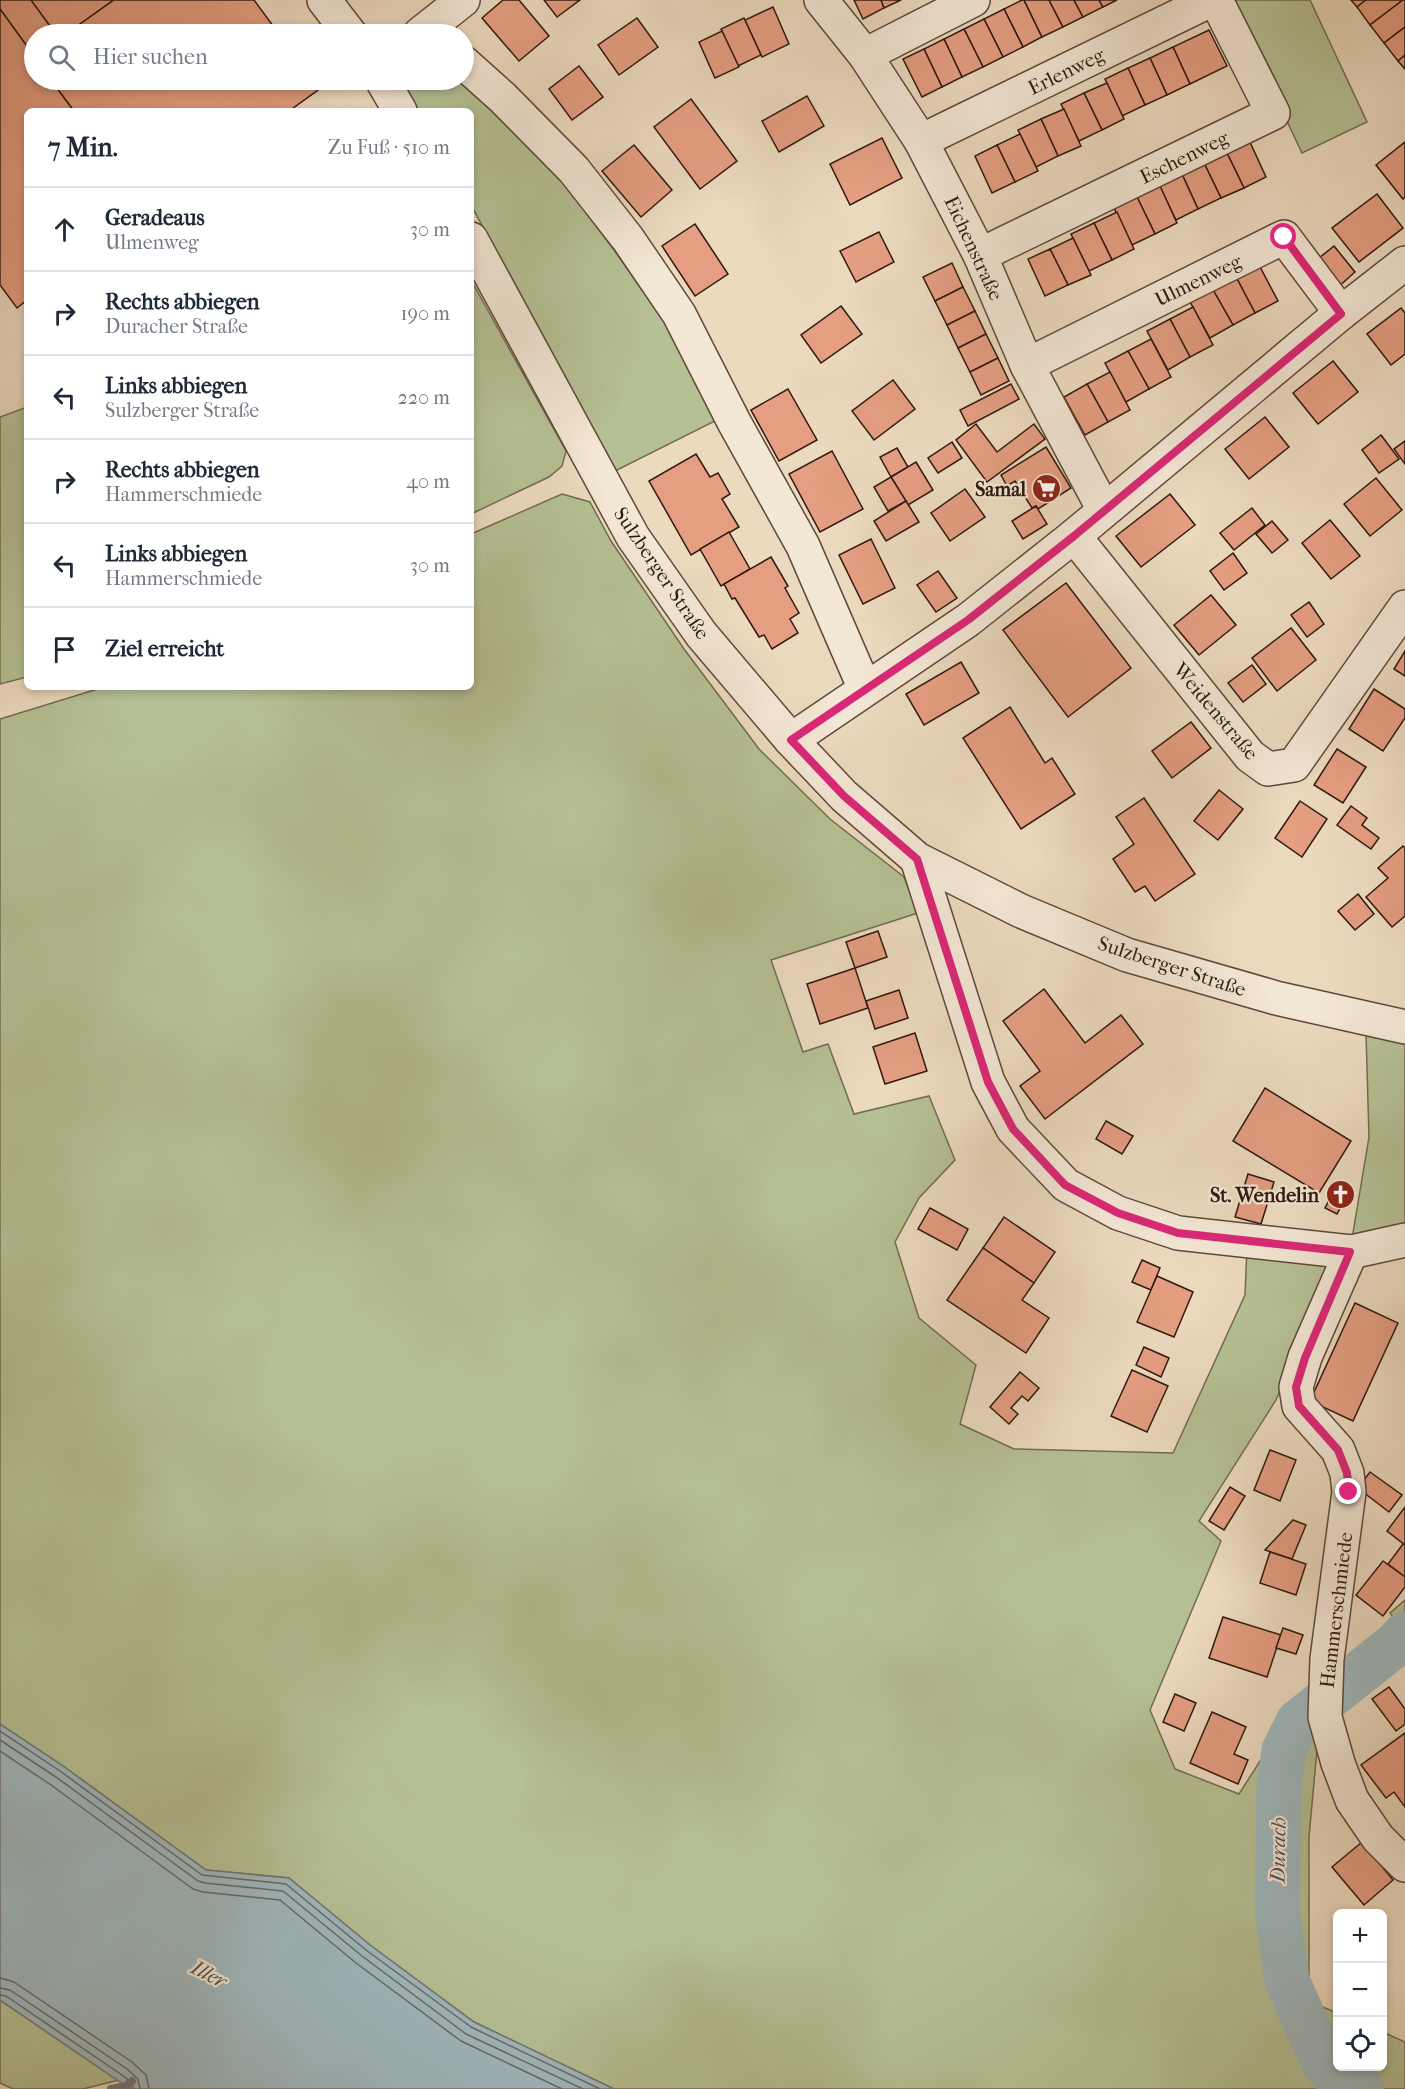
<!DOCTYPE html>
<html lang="de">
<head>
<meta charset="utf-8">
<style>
	:root { --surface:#fff; --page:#f6f6f7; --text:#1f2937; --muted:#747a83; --line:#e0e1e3 }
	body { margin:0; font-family:"IM FELL French Canon",serif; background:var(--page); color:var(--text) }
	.controls { position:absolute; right:18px; bottom:18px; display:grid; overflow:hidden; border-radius:9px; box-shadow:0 3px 9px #0003 }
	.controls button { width:54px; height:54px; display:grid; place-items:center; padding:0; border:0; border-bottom:2px solid var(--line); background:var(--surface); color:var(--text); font:30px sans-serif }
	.stop { position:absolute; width:18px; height:18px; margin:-14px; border:4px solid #db2777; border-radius:50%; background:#fff }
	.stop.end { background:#db2777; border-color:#fff; box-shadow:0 2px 6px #0008 }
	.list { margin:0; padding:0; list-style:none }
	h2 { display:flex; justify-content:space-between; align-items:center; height:78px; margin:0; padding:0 24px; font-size:26px }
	h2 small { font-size:20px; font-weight:400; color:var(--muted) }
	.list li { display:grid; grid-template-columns:39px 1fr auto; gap:18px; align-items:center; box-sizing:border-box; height:84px; padding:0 24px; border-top:2px solid var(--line) }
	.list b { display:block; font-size:22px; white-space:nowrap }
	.list p { margin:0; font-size:20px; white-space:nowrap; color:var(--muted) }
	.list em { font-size:20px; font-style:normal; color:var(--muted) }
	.icon { flex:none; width:33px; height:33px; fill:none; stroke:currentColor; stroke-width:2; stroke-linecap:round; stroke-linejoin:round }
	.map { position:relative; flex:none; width:1405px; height:2089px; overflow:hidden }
	.search { position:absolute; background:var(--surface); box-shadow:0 3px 9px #0003; left:24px; top:24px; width:450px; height:66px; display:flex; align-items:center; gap:15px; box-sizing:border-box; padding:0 21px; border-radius:33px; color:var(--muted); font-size:22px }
	.panel { position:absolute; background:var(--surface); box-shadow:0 3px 9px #0003; left:24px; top:108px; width:450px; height:582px; border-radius:9px }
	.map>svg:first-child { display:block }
	.green { fill:#b5c094; stroke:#726c51; stroke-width:1.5 }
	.water { fill:#9fb7bd; stroke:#727777; stroke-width:1.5 }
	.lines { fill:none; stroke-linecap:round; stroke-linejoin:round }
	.shore { stroke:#676866; stroke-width:1.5 }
	.stream { stroke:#727777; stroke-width:8 }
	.river { stroke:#9fb7bd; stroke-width:45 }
	.building { fill:#e59e82; stroke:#2f180e; stroke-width:1.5 }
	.minor-casing { stroke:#5e483a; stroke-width:36 }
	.minor { stroke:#f3e7d5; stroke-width:33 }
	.route { stroke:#db2777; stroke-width:8 }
	.labels { text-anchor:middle; stroke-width:4.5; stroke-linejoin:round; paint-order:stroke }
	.street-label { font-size:20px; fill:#2f180e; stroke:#f3e7d5 }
	.poi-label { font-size:20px; font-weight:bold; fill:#2f180e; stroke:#f3e7d5; text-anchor:end }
	.water-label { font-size:21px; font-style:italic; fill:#56504b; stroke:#f3e7d5 }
</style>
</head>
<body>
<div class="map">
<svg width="1405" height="2089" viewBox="0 0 1405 2089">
	<rect width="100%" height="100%" fill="#ecdabf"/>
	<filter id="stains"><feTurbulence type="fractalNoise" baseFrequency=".00333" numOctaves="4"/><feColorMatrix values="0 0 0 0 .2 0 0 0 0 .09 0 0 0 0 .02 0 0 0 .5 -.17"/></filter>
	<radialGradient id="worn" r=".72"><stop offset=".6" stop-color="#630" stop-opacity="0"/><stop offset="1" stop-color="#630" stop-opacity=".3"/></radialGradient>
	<g class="green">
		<polygon points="1230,0 1310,0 1367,122 1302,153"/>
		<polygon points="396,80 464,80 560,178 614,250 667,326 719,419 615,471 471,205 471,111 415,111"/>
		<polygon points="471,280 566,451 562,466 549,477 471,514"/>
		<polygon points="27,407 27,677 0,684 0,417"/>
		<polygon points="562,494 590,502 611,541 684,649 759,749 830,819 904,877 918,913 771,960 803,1052 828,1044 854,1114 929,1096 955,1160 919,1198 895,1242 919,1318 976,1365 960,1424 1014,1449 1173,1453 1245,1295 1247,1248 1338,1258 1276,1400 1199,1521 1221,1541 1150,1710 1175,1769 1239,1794 1306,1689 1317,1750 1309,1837 1309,2001 1337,2013 1338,2066 1382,2066 1383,2032 1405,2042 1405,2089 614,2089 474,2022 370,1945 289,1878 206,1870 63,1766 0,1724 0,719 104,687 471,687 471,534"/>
		<polygon points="1366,1033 1405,1042 1405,1235 1351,1245 1369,1137"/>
		<polygon points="1405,1600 1405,1635 1390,1613"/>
		<polygon points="0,2000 119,2080 83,2089 13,2089 0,2083"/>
	</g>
	<polygon class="water" points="0,1724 63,1766 206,1870 289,1878 370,1945 474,2022 614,2089 130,2089 0,2000"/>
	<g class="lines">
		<g class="shore">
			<polyline points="0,1731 60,1771 202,1875 286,1884 366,1950 471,2027 600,2089"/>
			<polyline points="0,1740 56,1777 198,1881 205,1883 283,1891 362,1956 466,2034 583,2089"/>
			<polyline points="0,1751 51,1785 193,1889 203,1892 280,1900 356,1963 461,2041 562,2089"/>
			<polyline points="0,1978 14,1982 132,2062 146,2075 149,2089"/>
			<polyline points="0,1988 10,1990 127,2069 138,2079 140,2089"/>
			<polyline points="0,1995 6,1996 122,2075 132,2083 133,2089"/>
		</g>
		<polyline class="stream" points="111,2089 126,2086 132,2081"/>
		<polyline class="river" points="1362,2089 1338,2079 1323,2062 1287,1980 1277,1908 1279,1789 1284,1750 1298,1722 1397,1643 1405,1634"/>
	</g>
	<g class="building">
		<polygon points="0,0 31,0 56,34 34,34 34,56 0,9"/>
		<polygon points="31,0 111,0 112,1 66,34 56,34"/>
		<polygon points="114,0 254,0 279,34 66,34"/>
		<polygon points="503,0 519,0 549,36 519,61 482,18"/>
		<polygon points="544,0 580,0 557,17"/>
		<polygon points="854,0 881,0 884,8 863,19"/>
		<polygon points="881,0 901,0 884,8"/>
		<polygon points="1022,0 1024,0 1042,37 1023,47 1004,9"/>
		<polygon points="1024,0 1049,0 1063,27 1042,37"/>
		<polygon points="1049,0 1074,0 1083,17 1063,27"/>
		<polygon points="1074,0 1099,0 1103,7 1083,17"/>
		<polygon points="1099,0 1117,0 1103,7"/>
		<polygon points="1351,0 1366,0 1357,7"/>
		<polygon points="1366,0 1403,0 1370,25 1357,7"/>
		<polygon points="1403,0 1405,0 1405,27 1384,43 1370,25"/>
		<polygon points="773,7 789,44 762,57 745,20"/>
		<polygon points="0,9 34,56 34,80 51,80 74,111 27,111 27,300 17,308 0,285"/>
		<polygon points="1004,9 1023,47 1003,57 984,19"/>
		<polygon points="637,18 658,47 619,75 598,45"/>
		<polygon points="744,18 761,55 738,66 721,29"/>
		<polygon points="984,19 1003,57 983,67 964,29"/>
		<polygon points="1405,27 1405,55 1398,61 1384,43"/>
		<polygon points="964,29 983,67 962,77 944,39"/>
		<polygon points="1209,30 1227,66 1190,84 1173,47"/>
		<polygon points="722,31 739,67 715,78 699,42"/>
		<polygon points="944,39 962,77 942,87 924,49"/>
		<polygon points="1173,47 1190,84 1167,95 1150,58"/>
		<polygon points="924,49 942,87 922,97 903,59"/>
		<polygon points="1405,55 1405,69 1398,61"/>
		<polygon points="1150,58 1167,95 1145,105 1128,68"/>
		<polygon points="579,66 603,97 572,120 549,89"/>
		<polygon points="1128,68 1145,105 1122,116 1105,79"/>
		<polygon points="51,80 311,80 318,90 289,111 74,111"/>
		<polygon points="1107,83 1124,119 1102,130 1084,93"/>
		<polygon points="1084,93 1102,130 1079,141 1061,104"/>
		<polygon points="807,96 824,126 779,152 762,121"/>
		<polygon points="691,99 737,161 700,189 654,127"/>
		<polygon points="1064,109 1081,146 1058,156 1041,119"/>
		<polygon points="1041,119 1058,156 1036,167 1018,130"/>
		<polygon points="1020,134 1038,171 1015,182 997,145"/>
		<polygon points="882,138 902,178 850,205 830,164"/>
		<polygon points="1249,140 1266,177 1244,188 1226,151"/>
		<polygon points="1405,142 1405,197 1403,199 1376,165"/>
		<polygon points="634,145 672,190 641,217 602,171"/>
		<polygon points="997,145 1015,182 992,193 975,156"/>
		<polygon points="1226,151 1244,188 1221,198 1203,161"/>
		<polygon points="1203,161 1221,198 1198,209 1181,172"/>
		<polygon points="1181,172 1198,209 1176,220 1158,183"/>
		<polygon points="1160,186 1177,223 1155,234 1137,197"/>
		<polygon points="1377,194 1403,228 1359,262 1332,228"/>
		<polygon points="1137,197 1155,234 1132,245 1114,208"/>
		<polygon points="1117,212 1134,249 1112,260 1094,223"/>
		<polygon points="1094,223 1112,260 1089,271 1071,234"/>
		<polygon points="695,224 728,274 695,296 662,246"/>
		<polygon points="879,232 894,262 856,282 840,251"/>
		<polygon points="1073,238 1091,275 1068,285 1050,249"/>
		<polygon points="1334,246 1355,272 1336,289 1314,262"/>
		<polygon points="1050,249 1068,285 1045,296 1028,259"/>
		<polygon points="952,263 963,287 935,301 923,277"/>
		<polygon points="1258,263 1278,301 1255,313 1235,275"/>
		<polygon points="1235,275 1255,313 1233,325 1212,288"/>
		<polygon points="963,287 975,311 947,325 935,301"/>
		<polygon points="1212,288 1233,325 1210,338 1189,300"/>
		<polygon points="841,306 862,334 821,363 801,335"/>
		<polygon points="1193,307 1213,345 1190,357 1170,319"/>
		<polygon points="1401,308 1405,313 1405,354 1391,365 1367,334"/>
		<polygon points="975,311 986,334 958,348 947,325"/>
		<polygon points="1170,319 1190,357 1168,370 1147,331"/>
		<polygon points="986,334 998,358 970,372 958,348"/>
		<polygon points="1151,339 1171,377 1149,389 1128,351"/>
		<polygon points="1128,351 1149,389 1126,402 1105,363"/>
		<polygon points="998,358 1009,381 981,395 970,372"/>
		<polygon points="1333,361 1358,392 1318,424 1293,393"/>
		<polygon points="1110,372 1130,410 1108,422 1087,384"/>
		<polygon points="893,380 915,409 874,440 852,411"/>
		<polygon points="1011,384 1019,399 968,426 960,410"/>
		<polygon points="1087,384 1108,422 1085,435 1064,397"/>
		<polygon points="788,389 817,440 779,461 751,410"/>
		<polygon points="1265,417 1289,447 1249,479 1225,449"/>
		<polygon points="976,424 997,452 1034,424 1045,439 987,482 956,440"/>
		<polygon points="1381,435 1399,459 1379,473 1362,450"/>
		<polygon points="1405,441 1405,464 1394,449"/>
		<polygon points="952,442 962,458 938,473 928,458"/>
		<polygon points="1046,447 1071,488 1038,509 1036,506 1032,508 1015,481 1007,486 1001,475"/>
		<polygon points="897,448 908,467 891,477 880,457"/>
		<polygon points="832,451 863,509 820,532 789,474"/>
		<polygon points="696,454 710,477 718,473 730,494 722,499 739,527 691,555 649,481"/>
		<polygon points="916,462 933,490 908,505 891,477"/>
		<polygon points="891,477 906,501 888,511 874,487"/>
		<polygon points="1376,478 1402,510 1370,536 1344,504"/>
		<polygon points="965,489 985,517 950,541 931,513"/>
		<polygon points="1170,494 1195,525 1141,567 1116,536"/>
		<polygon points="906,501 919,522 886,541 874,521"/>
		<polygon points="1036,506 1047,524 1023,539 1012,521"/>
		<polygon points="1252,508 1265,525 1234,550 1220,533"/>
		<polygon points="1330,520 1360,556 1331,579 1302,543"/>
		<polygon points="1272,521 1288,540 1272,553 1256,534"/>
		<polygon points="729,532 750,569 721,586 700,549"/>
		<polygon points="871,539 895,588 863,604 839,555"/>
		<polygon points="1233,553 1247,573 1224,590 1210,571"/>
		<polygon points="771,557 788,586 785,588 799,613 790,619 798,633 772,649 764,635 759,637 735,598 732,599 724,584"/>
		<polygon points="938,571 957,598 936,612 917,585"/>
		<polygon points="1066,583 1131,668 1068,717 1003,630"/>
		<polygon points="1211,595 1236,625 1199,655 1174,625"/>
		<polygon points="1309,602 1324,624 1307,637 1291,615"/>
		<polygon points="1291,628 1316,660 1277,691 1252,658"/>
		<polygon points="1405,651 1405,676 1394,669"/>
		<polygon points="961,662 979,693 924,725 906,694"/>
		<polygon points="1252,665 1266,684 1243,702 1228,683"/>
		<polygon points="1374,689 1405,709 1405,718 1383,751 1349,729"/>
		<polygon points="1010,707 1045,763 1052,758 1075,794 1021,829 963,738"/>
		<polygon points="1191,722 1211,748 1172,778 1152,751"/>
		<polygon points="1337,749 1366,767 1343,803 1314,785"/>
		<polygon points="1219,790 1243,809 1218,840 1194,821"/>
		<polygon points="1144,798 1195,874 1155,901 1145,886 1135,892 1113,859 1134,844 1116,817"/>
		<polygon points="1300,801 1327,819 1302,857 1275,838"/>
		<polygon points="1351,806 1367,818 1362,825 1379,838 1371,849 1337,825"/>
		<polygon points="1403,846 1405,848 1405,916 1392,927 1366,897 1388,878 1378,868"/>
		<polygon points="1358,894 1374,914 1355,930 1338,911"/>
		<polygon points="878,931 887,957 855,968 846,942"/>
		<polygon points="855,968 868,1008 820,1024 807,984"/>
		<polygon points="1044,989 1085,1043 1121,1015 1143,1044 1045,1119 1020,1086 1040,1071 1003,1021"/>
		<polygon points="899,990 908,1018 875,1029 866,1001"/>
		<polygon points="915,1033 927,1071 885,1084 873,1047"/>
		<polygon points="1265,1088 1351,1141 1319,1193 1233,1141"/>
		<polygon points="1106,1121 1133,1136 1122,1154 1096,1139"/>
		<polygon points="1248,1174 1274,1182 1261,1224 1235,1217"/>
		<polygon points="1340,1187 1345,1190 1347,1196 1337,1214 1325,1208 1335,1189"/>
		<polygon points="930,1208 968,1229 957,1250 918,1229"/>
		<polygon points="1004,1217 1055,1252 1034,1283 983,1248"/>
		<polygon points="983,1248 1034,1283 1022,1300 1049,1318 1026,1353 947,1300"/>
		<polygon points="1142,1260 1160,1268 1151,1290 1132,1282"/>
		<polygon points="1157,1276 1193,1292 1174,1337 1137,1322"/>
		<polygon points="1355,1303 1398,1323 1353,1421 1310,1401"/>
		<polygon points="1144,1347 1169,1358 1161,1377 1136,1365"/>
		<polygon points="1132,1370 1168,1386 1147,1432 1111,1416"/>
		<polygon points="1020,1372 1039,1388 1028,1401 1022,1396 1011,1408 1018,1414 1009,1424 990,1407"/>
		<polygon points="1270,1450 1296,1460 1280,1501 1254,1490"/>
		<polygon points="1370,1472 1402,1495 1389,1512 1358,1488"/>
		<polygon points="1230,1487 1245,1496 1224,1530 1209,1521"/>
		<polygon points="1405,1507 1405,1545 1387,1531"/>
		<polygon points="1293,1520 1306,1525 1292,1559 1265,1550"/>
		<polygon points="1403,1544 1405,1545 1405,1577 1388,1564"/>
		<polygon points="1270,1552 1306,1564 1296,1595 1260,1583"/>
		<polygon points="1383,1561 1405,1577 1405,1587 1383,1616 1356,1595"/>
		<polygon points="1223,1617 1281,1635 1267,1677 1209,1658"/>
		<polygon points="1283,1628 1303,1635 1296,1654 1276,1648"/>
		<polygon points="1389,1687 1405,1709 1405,1724 1396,1731 1372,1699"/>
		<polygon points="1175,1694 1196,1703 1184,1731 1163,1722"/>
		<polygon points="1212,1712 1246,1727 1234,1754 1248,1760 1238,1784 1190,1763"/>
		<polygon points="1405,1733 1405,1807 1394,1792 1386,1798 1361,1765"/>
		<polygon points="1362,1842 1393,1880 1364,1905 1332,1867"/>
	</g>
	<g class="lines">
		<defs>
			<g id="minor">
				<polyline points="324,0 350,34"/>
				<polyline points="821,0 865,55 921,141 980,255 1027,365 1104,510"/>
				<polyline points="420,34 463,0"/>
				<polyline points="865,55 973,0"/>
				<polyline points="464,63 503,98 574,170 628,239 679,314 734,422 803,546 865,689"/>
				<polyline points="382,80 400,111"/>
				<polyline points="921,141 1211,0"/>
				<polyline points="471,239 633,537 701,634 791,740 844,796 917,859 1021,911 1127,955 1276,998 1405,1027"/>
				<polyline points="980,255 1273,113 1216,0"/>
				<polyline points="1027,365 1284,237 1341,313"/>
				<polyline points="1074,536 1250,756 1268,769 1294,765 1405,607"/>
				<polyline points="791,740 968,620 1074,536 1341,313 1405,263"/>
				<polyline points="917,859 988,1082 1013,1129 1066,1185 1118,1213 1178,1233 1351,1252 1405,1240"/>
				<polyline points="1351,1252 1305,1357 1296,1387 1299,1406 1338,1450 1347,1473 1349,1492 1327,1659 1325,1717 1338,1763 1352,1800 1378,1838 1405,1865"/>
			</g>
		</defs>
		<use href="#minor" class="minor-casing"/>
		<use href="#minor" class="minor"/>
	</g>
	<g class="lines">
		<polyline class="route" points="1284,237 1341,314 1074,536 968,620 791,740 844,796 917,859 988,1082 1013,1129 1065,1185 1118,1213 1178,1233 1350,1252 1305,1358 1296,1387 1299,1406 1338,1450 1347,1473 1349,1492"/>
	</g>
	<defs>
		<symbol id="supermarket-disc" viewBox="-11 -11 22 22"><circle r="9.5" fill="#8f2418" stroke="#f3e7d5"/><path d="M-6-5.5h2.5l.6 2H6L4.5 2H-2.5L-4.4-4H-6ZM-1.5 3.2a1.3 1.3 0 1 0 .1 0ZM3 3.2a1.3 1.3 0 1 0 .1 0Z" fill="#fff"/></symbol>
		<symbol id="church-disc" viewBox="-11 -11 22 22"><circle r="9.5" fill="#8f2418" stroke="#f3e7d5"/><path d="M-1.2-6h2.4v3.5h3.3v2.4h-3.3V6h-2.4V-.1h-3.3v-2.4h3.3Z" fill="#fff"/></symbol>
	</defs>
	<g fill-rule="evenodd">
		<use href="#supermarket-disc" x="1030" y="472" width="33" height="33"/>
		<use href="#church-disc" x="1324" y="1178" width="33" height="33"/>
	</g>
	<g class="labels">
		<g class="street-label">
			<text transform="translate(1066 71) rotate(-26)" y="7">Erlenweg</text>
			<text transform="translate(1184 157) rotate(-26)" y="7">Eschenweg</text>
			<text transform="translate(974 248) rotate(65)" y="7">Eichenstraße</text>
			<text transform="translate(1198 280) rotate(-26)" y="7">Ulmenweg</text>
			<text transform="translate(662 573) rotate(56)" y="7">Sulzberger Straße</text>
			<text transform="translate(1216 711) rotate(50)" y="7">Weidenstraße</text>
			<text transform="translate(1172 966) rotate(18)" y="7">Sulzberger Straße</text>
			<text transform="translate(1336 1610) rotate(-83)" y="7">Hammerschmiede</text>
		</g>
		<g class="poi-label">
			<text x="1026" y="496">Samal</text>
			<text x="1319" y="1202">St. Wendelin</text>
		</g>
		<g class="water-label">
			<text transform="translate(1278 1850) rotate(-89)" y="7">Durach</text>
			<text transform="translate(209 1974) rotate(27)" y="7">Iller</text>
		</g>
	</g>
	<rect width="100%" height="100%" filter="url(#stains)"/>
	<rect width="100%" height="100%" fill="url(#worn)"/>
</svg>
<div class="controls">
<button>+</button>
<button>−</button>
<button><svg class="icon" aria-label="locate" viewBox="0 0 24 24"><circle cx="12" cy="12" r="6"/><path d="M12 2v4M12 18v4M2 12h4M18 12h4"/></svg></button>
</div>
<div class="stop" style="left:1284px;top:237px"></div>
<div class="stop end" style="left:1349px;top:1492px"></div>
<div class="search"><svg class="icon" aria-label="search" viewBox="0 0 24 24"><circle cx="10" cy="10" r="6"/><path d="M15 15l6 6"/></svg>Hier suchen</div>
<section class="panel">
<h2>7 Min.<small>Zu Fuß · 510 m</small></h2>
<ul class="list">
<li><svg class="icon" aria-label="ahead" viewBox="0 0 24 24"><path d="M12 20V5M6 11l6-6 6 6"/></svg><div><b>Geradeaus</b><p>Ulmenweg</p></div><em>30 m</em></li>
<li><svg class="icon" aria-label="right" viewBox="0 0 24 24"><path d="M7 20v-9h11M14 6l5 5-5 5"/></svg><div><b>Rechts abbiegen</b><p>Duracher Straße</p></div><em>190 m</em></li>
<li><svg class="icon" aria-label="left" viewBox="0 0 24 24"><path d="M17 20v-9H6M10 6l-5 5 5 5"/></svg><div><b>Links abbiegen</b><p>Sulzberger Straße</p></div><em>220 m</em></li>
<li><svg class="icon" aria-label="right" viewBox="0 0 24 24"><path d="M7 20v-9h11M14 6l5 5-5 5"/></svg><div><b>Rechts abbiegen</b><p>Hammerschmiede</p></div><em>40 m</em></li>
<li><svg class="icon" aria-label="left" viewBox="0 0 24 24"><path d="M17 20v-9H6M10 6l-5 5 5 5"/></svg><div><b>Links abbiegen</b><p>Hammerschmiede</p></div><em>30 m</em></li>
<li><svg class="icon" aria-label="arrive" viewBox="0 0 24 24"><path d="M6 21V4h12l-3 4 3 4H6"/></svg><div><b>Ziel erreicht</b></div></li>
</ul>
</section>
</div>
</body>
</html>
